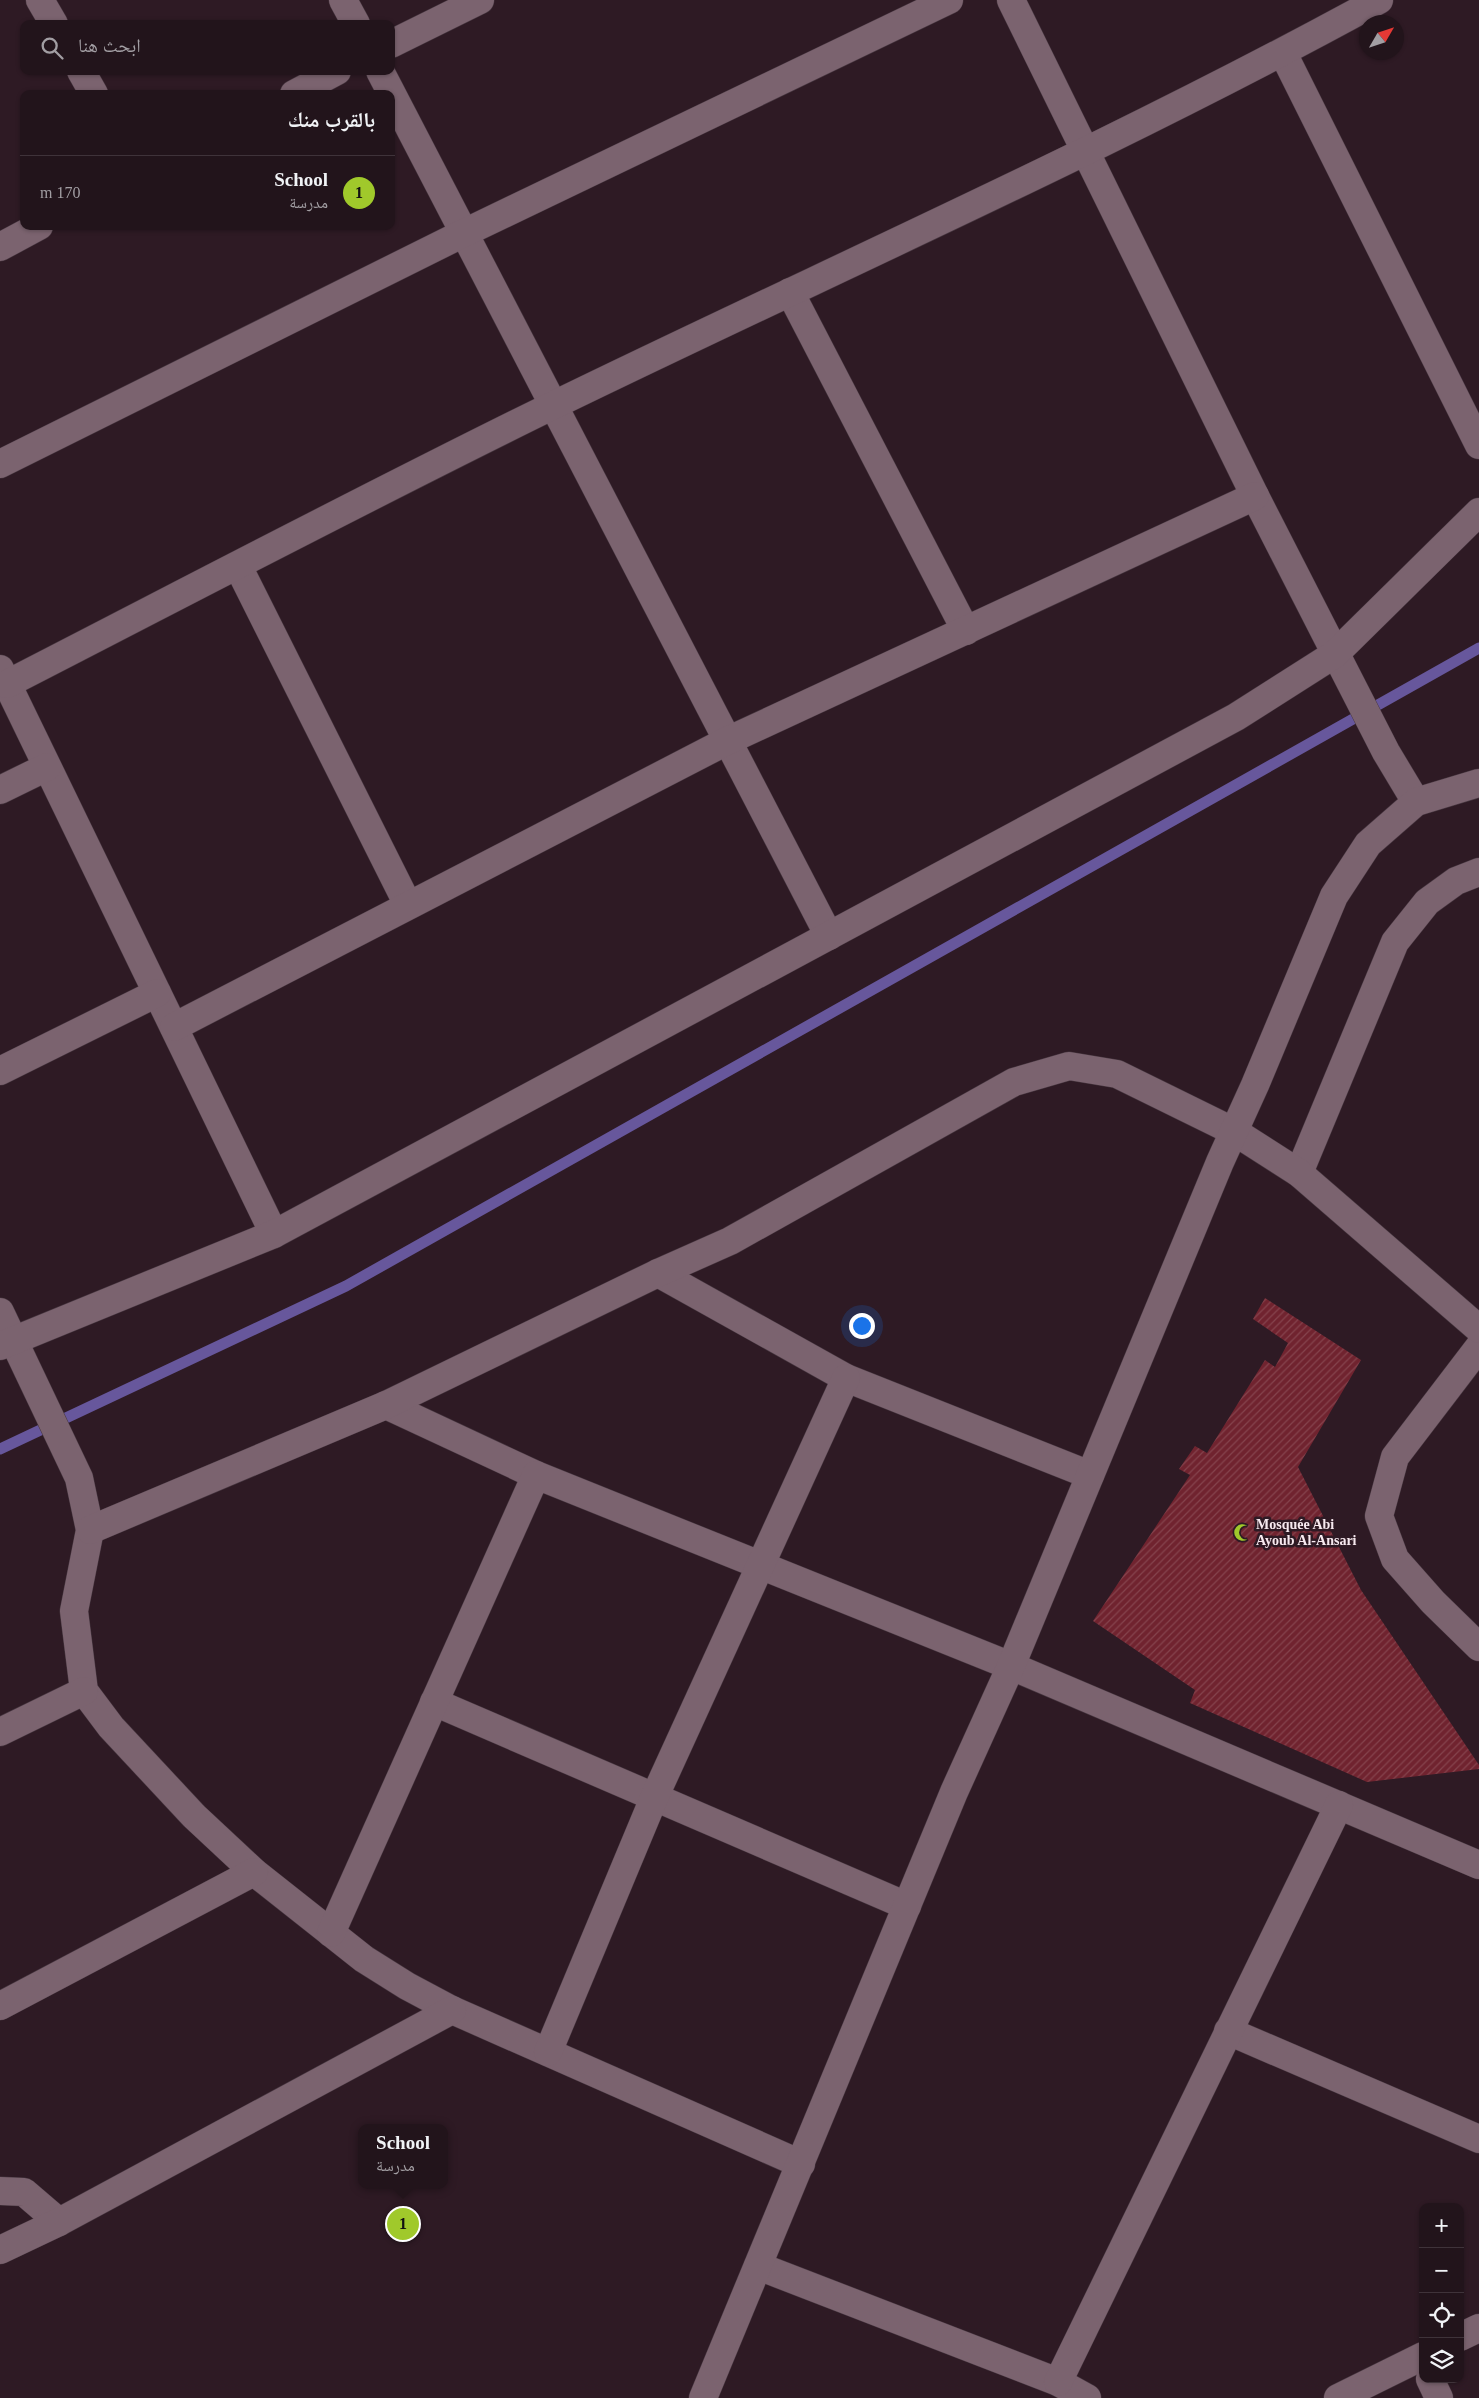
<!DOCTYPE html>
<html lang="ar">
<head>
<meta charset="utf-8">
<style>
	:root { --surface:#22141b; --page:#2e2128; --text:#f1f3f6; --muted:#a29ea3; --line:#3f333a; --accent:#a0c92b }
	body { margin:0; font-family:"Times New Roman","Noto Naskh Arabic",serif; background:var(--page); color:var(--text); direction:rtl }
	.controls { position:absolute; right:15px; bottom:15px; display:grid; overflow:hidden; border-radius:10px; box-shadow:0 1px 4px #0004 }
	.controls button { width:45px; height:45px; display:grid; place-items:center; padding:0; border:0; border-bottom:1px solid var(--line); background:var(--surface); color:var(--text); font:25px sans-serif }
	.compass { position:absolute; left:1359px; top:15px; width:45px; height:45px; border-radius:50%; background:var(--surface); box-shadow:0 1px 4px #0004; rotate:51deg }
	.you { position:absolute; left:861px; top:1325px; width:18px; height:18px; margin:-12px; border:4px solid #fff; border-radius:50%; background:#1a73e8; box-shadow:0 0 0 8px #1a73e833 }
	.badge { display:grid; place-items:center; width:32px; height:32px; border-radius:50%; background:var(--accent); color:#111; font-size:16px; font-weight:700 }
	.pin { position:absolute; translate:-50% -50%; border:2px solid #fff; box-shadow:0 1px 5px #0006 }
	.popup { position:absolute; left:358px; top:2124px; width:90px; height:65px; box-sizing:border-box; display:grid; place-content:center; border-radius:10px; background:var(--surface); filter:drop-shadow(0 1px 4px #0005); font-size:16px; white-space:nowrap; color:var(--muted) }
	.popup b { font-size:19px; color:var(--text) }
	.popup::after { content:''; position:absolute; left:50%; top:100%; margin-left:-10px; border:10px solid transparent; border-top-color:var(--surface) }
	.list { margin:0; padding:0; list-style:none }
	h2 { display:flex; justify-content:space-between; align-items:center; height:65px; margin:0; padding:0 20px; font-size:21px }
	h2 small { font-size:16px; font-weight:400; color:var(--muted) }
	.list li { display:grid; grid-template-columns:32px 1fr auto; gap:15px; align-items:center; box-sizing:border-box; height:75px; padding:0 20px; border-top:1px solid var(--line) }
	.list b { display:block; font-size:19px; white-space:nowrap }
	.list p { margin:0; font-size:16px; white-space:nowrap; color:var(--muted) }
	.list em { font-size:16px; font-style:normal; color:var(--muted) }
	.icon { flex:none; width:28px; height:28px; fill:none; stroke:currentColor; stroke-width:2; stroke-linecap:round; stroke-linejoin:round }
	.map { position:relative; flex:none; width:1479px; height:2398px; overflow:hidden; direction:ltr }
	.search { position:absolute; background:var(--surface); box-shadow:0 1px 4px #0004; left:20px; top:20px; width:375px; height:55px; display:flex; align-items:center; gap:12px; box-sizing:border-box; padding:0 18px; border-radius:10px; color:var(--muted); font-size:19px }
	.panel { position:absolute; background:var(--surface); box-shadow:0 1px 4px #0004; left:20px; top:90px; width:375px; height:140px; border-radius:10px; direction:rtl }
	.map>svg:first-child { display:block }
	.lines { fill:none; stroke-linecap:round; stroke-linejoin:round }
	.stream { stroke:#67579c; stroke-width:11 }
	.building { fill:url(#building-hatch) }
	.minor-casing { stroke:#473740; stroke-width:29 }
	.minor { stroke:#7b636f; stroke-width:28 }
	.labels { text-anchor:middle; stroke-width:5; stroke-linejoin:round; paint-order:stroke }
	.poi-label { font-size:14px; font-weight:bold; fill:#f7e9ef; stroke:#2e1a24; text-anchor:start }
</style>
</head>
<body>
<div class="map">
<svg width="1479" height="2398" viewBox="0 0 1479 2398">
	<defs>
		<pattern id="building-hatch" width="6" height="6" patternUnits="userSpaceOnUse" patternTransform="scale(1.25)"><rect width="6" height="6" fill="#70232f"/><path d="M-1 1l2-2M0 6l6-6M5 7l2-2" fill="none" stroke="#85434d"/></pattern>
	</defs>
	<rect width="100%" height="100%" fill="#2e1a24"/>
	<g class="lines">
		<polyline class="stream" points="0,1449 346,1286 1479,648"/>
	</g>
	<polygon class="building" points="1265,1298 1361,1360 1298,1467 1361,1590 1479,1765 1479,1769 1367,1782 1190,1703 1195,1690 1093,1621 1190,1475 1179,1469 1195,1446 1207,1453 1265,1360 1275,1367 1288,1343 1253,1319"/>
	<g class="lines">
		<defs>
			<g id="minor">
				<polyline points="40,0 54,24"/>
				<polyline points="343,0 356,24"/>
				<polyline points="1011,0 1255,496 1386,752 1416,802"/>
				<polyline points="391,44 480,0"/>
				<polyline points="1283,53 1479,445"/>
				<polyline points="81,71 94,94"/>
				<polyline points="380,71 829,936"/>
				<polyline points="294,94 337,71"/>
				<polyline points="0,247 39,226"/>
				<polyline points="790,292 966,631"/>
				<polyline points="0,464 464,233 949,0"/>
				<polyline points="238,566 408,905"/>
				<polyline points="0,669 274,1234"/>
				<path d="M7,684C190,590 372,494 556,404C831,270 1111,147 1379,0"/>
				<polyline points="0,790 47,767"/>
				<polyline points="174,1027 727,741 1255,496"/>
				<polyline points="0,1071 157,993"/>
				<polyline points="1299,1173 1395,942 1427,902 1456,881 1479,872"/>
				<polyline points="658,1273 846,1378 1090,1475"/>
				<polyline points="0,1312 79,1478 90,1530 74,1611 84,1691 111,1727 194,1816 254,1872 364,1959 407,1986 452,2010 801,2164"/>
				<polyline points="0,1346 274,1234 1236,717 1335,654 1479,512"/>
				<polyline points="1479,1347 1395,1457 1379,1516 1395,1559 1433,1602 1479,1647"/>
				<polyline points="386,1405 536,1475"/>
				<polyline points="90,1530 386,1405 658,1273 730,1241 1014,1082 1069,1066 1117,1074 1235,1132 1299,1173 1479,1329"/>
				<polyline points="434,1702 907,1906"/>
				<polyline points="0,1732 84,1691"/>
				<polyline points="331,1933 536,1475 1011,1666 1479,1865"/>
				<polyline points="0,2006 254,1872"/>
				<polyline points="1228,2031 1479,2139"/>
				<polyline points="548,2052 654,1798 846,1378"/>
				<polyline points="0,2191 24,2192 59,2222"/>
				<polyline points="0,2250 59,2222 452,2010"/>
				<polyline points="758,2266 1058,2382 1087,2398"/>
				<polyline points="1460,2337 1479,2328"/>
				<polyline points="1430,2379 1439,2398"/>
				<polyline points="1058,2382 1339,1805"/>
				<polyline points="703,2398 954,1792 1011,1666 1220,1162 1255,1085 1334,896 1368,844 1416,802 1479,783"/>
				<polyline points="1338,2398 1423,2356"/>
			</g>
		</defs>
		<use href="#minor" class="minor-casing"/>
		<use href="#minor" class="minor"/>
	</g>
	<defs>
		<symbol id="mosque-bare" viewBox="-9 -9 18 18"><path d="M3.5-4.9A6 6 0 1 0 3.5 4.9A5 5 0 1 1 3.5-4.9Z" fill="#a0c92b" stroke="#2e1a24" stroke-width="2.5" paint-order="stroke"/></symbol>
	</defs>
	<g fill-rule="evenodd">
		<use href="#mosque-bare" x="1230" y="1520" width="25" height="25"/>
	</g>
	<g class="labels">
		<g class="poi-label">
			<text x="1256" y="1529">Mosquée Abi<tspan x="1256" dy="16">Ayoub Al-Ansari</tspan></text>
		</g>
	</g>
</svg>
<div class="controls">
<button>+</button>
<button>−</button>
<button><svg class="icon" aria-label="locate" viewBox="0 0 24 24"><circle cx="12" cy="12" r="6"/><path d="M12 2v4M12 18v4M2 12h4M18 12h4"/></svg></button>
<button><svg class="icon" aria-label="layers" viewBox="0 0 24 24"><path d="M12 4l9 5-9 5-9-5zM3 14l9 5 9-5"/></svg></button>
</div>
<svg class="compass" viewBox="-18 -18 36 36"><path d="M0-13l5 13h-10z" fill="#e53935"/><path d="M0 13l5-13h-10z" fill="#a29ea3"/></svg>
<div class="you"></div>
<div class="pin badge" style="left:403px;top:2224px">1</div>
<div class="popup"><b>School</b>مدرسة</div>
<div class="search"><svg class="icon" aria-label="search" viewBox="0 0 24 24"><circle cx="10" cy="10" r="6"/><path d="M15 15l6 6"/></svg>ابحث هنا</div>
<section class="panel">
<h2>بالقرب منك<small></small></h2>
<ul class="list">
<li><span class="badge">1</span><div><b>School</b><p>مدرسة</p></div><em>170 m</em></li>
</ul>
</section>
</div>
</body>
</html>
